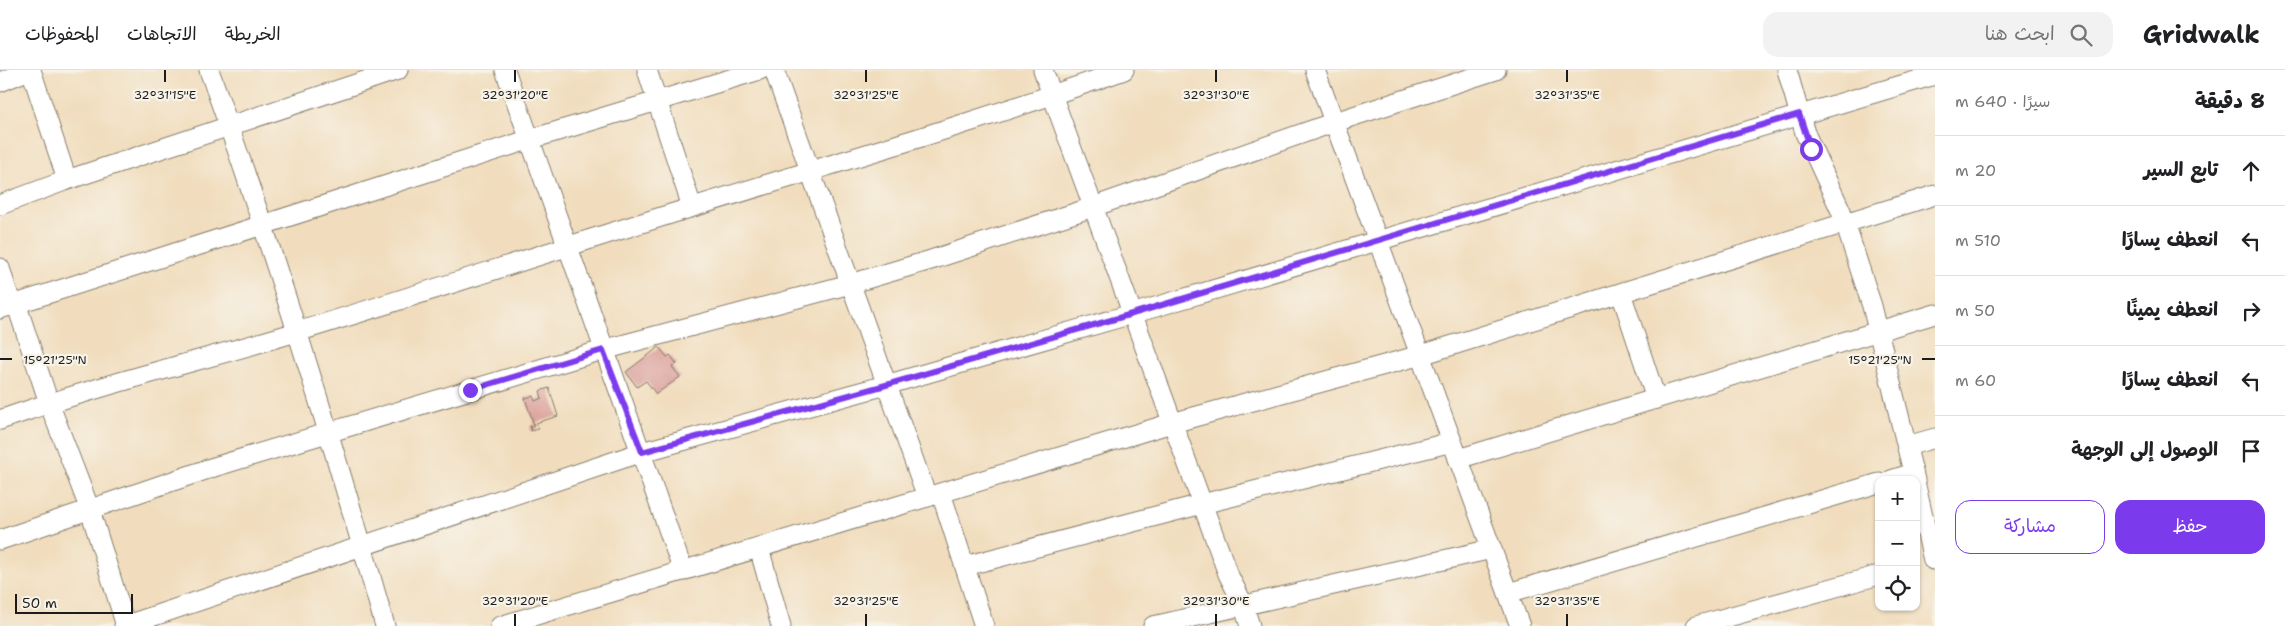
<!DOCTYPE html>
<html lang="ar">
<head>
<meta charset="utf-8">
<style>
	:root { --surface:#fff; --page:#f2f2f2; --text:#202124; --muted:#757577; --line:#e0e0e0; --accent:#7c3aed }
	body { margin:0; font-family:"Shantell Sans","Playpen Sans Arabic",sans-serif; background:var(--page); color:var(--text); direction:rtl }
	.controls { position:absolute; right:15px; bottom:15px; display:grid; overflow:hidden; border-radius:10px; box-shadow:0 1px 4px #0004 }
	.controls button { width:45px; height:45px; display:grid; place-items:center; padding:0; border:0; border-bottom:1px solid var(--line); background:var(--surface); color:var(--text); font:25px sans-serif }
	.scale { position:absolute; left:15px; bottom:12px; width:118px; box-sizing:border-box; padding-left:5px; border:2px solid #1c1c1c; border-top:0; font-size:14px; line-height:18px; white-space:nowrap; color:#1c1c1c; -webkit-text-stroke:4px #f7f3e8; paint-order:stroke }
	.stop { position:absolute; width:15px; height:15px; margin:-11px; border:4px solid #7c3aed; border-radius:50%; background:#fff }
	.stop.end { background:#7c3aed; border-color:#fff; box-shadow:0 1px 5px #0008 }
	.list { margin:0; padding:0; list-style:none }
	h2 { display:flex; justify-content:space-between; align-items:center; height:65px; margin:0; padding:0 20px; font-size:21px }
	h2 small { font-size:16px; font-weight:400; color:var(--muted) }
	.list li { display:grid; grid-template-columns:32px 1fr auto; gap:15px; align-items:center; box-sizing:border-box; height:70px; padding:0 20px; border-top:1px solid var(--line) }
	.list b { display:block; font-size:19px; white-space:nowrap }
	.list em { font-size:16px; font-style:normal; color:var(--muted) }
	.actions { display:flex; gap:10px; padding:15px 20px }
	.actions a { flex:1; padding:11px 0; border:1px solid var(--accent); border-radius:15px; text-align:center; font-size:18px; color:var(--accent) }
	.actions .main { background:var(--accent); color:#fff }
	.icon { flex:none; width:28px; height:28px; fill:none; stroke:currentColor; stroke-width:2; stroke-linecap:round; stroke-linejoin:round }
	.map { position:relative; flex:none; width:1935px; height:556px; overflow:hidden; direction:ltr }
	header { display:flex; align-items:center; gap:30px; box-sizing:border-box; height:70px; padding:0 25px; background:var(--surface); border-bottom:1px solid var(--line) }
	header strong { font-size:24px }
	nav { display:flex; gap:28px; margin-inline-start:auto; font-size:18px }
	.search { width:350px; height:45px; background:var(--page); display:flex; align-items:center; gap:12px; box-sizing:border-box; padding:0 18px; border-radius:15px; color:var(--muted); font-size:19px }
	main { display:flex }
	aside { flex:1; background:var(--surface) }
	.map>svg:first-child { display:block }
	.building { fill:#dda6a0 }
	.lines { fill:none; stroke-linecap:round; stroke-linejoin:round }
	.street-casing { stroke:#867c6c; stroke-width:21 }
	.street { stroke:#fff; stroke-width:19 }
	.route { stroke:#7c3aed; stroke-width:6 }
	.ticks { fill:none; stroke:#1c1c1c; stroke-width:2 }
	.ticks-label { font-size:12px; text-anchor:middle; fill:#1c1c1c; stroke:#f7f3e8; stroke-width:4.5; stroke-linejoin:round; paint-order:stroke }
</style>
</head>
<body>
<header>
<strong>Gridwalk</strong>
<div class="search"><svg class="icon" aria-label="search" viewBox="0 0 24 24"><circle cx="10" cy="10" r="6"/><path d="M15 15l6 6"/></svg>ابحث هنا</div>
<nav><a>الخريطة</a><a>الاتجاهات</a><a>المحفوظات</a></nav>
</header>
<main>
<aside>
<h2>8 دقيقة<small>سيرًا · 640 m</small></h2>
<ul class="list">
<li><svg class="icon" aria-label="ahead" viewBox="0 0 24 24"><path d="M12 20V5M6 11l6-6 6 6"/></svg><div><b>تابع السير</b></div><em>20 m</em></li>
<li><svg class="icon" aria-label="left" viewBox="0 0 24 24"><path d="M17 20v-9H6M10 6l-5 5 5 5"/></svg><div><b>انعطف يسارًا</b></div><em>510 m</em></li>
<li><svg class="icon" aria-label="right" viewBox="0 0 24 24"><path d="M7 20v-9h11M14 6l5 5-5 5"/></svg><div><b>انعطف يمينًا</b></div><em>50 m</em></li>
<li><svg class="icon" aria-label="left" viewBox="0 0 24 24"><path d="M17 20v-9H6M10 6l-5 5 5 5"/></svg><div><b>انعطف يسارًا</b></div><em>60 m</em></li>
<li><svg class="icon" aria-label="arrive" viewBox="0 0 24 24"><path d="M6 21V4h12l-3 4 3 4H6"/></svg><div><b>الوصول إلى الوجهة</b></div></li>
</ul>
<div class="actions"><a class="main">حفظ</a><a>مشاركة</a></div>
</aside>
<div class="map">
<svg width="1935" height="556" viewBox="0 0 1935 556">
	<rect width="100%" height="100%" fill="#f7f3e8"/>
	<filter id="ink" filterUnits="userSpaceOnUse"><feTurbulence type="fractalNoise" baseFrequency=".02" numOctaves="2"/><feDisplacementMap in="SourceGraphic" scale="10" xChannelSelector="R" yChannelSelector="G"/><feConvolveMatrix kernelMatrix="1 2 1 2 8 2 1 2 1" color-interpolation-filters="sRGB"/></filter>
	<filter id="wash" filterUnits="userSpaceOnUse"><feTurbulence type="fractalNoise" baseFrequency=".0096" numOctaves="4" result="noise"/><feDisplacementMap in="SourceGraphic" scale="20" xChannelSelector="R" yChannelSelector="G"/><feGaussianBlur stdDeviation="1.12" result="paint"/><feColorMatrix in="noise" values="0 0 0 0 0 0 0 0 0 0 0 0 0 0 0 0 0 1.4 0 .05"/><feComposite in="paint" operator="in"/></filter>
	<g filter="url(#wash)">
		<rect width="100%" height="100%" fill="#f1ddbd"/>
		<g id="blocks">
			<g class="building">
				<polygon points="659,277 667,287 670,285 677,294 672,297 680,307 656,324 646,311 637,317 626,302"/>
				<polygon points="549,318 558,346 536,353 539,359 531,361 530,356 534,355 525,328 533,326 535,331 542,328 540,321"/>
			</g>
		</g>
	</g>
	<g filter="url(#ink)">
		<use href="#blocks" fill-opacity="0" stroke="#867c6c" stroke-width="1"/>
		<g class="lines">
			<defs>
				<g id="street">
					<polyline points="31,0 67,110"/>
					<path d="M209,0C275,183 332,369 385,556"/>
					<polyline points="505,0 683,501"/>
					<polyline points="647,0 692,137"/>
					<polyline points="774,0 927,427"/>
					<polyline points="1043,0 1228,504 1243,534 1250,556"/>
					<polyline points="1315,0 1520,556"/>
					<polyline points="1787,0 1805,63 1841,141 1872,236 1915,410"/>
					<polyline points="0,12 29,0"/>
					<polyline points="0,135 67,110 398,0"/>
					<polyline points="0,198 7,221 19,242 49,333 90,440 126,556"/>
					<polyline points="1621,223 1656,329"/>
					<polyline points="0,239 528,70 760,0"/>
					<path d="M0,350C98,315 200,291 300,261C431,221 560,178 690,138C835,93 981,51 1124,0"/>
					<polyline points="1907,376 1935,368"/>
					<polyline points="1458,389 1935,244"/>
					<polyline points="1891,410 1913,403"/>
					<polyline points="1916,416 1933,490"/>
					<polyline points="941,423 984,556"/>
					<polyline points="0,470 214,397 603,280 850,214 931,190 1093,137 1335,52 1496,0"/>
					<polyline points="759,478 781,556"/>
					<polyline points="965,496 1202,434 1452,372"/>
					<polyline points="1508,523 1879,413"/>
					<polyline points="124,556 642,382 886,315 1132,244 1935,5"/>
					<polyline points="500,556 1172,353 1421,285 1935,125"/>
					<polyline points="1153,556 1492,479"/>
					<polyline points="1696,556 1879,505"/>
				</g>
			</defs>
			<use href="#street" class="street-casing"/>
			<use href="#street" class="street"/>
		</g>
	</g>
	<g class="lines" filter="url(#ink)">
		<polyline class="route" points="470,320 603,280 642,382 886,315 1132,244 1799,44 1811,79"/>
	</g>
	<path class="ticks" d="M165,0V12M515,0V12M866,0V12M1216,0V12M1567,0V12M0,289H12M1922,289H1935M515,544V556M866,544V556M1216,544V556M1567,544V556"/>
	<g class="ticks-label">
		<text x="165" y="29">32°31'15"E</text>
		<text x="515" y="29">32°31'20"E</text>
		<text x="866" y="29">32°31'25"E</text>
		<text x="1216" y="29">32°31'30"E</text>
		<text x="1567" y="29">32°31'35"E</text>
		<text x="55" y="294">15°21'25"N</text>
		<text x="1880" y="294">15°21'25"N</text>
		<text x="515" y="535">32°31'20"E</text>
		<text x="866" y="535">32°31'25"E</text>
		<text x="1216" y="535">32°31'30"E</text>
		<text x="1567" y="535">32°31'35"E</text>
	</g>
</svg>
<div class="controls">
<button>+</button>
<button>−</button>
<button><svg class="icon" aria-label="locate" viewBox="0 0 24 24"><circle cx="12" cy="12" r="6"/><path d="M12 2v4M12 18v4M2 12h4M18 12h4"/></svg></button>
</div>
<div class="scale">50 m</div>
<div class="stop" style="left:1811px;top:79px"></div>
<div class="stop end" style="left:470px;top:320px"></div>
</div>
</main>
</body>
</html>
